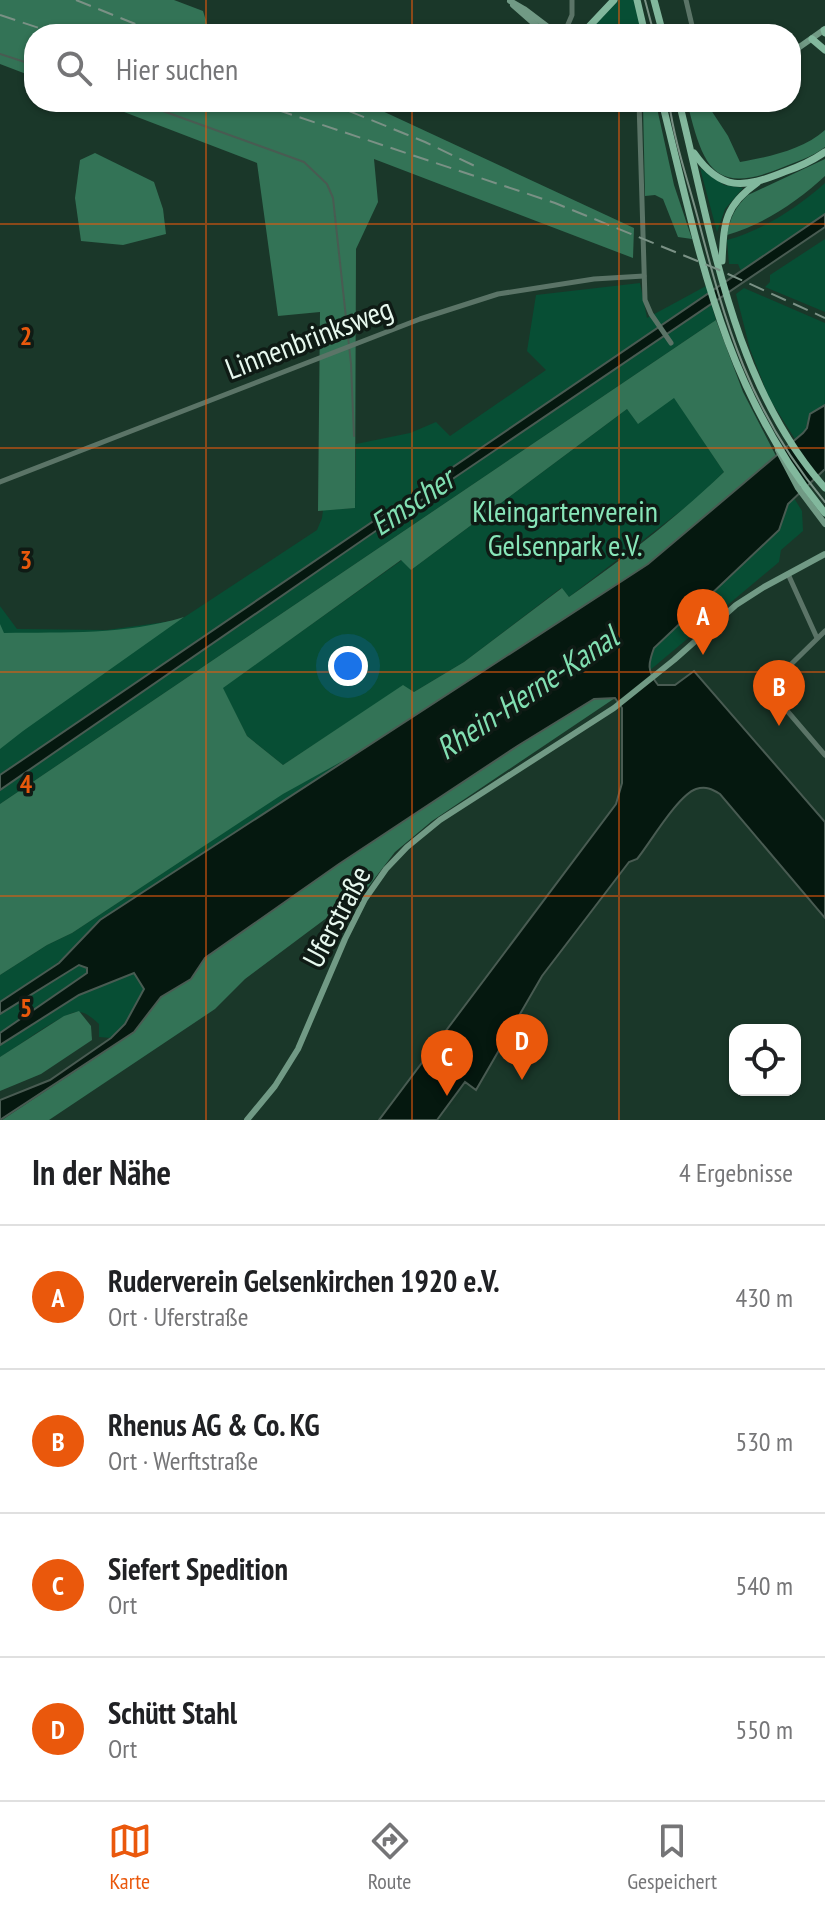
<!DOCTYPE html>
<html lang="de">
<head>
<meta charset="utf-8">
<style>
	:root { --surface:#fff; --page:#f2f2f2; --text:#202124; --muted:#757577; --line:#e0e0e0; --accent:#ea580c }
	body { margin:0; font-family:"PT Sans Narrow",sans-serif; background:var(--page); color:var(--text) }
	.controls { position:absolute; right:24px; bottom:24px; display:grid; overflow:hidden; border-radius:16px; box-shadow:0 2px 6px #0004 }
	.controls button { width:72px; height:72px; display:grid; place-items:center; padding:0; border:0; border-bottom:2px solid var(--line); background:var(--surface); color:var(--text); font:40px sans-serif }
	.you { position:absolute; left:348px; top:666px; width:28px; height:28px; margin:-20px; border:6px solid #fff; border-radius:50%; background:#1a73e8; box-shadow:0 0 0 12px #1a73e833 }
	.badge { display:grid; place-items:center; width:52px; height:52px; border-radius:50%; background:var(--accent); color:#fff; font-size:26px; font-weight:700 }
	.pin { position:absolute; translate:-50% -66px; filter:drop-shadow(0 2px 4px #0008) }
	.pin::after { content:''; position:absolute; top:42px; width:28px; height:24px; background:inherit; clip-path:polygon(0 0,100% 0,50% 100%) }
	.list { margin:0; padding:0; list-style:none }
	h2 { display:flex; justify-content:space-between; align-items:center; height:104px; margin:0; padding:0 32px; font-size:34px }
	h2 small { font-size:26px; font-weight:400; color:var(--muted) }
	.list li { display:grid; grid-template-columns:52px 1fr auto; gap:24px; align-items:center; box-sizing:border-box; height:144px; padding:0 32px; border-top:2px solid var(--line) }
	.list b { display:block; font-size:30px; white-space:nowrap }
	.list p { margin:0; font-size:26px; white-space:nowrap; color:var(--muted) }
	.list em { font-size:26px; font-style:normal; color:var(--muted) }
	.icon { flex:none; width:44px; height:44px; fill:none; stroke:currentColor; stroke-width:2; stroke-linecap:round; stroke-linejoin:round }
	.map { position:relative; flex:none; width:825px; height:1120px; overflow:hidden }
	.search { position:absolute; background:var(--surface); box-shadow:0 2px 6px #0004; left:24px; right:24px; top:24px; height:88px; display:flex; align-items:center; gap:20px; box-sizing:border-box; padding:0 28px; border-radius:32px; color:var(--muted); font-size:30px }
	.sheet { height:680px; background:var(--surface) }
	nav { display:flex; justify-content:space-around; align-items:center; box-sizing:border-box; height:112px; border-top:2px solid var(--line); background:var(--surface); font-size:22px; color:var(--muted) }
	nav a { display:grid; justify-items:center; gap:4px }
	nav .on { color:var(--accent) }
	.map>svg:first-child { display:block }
	.green { fill:#074e34 }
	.forest { fill:#337356; fill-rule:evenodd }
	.water { fill:#05180f; stroke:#495b52; stroke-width:2 }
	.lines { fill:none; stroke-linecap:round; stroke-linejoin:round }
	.stream { stroke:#495b52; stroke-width:2 }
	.street { stroke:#5b7467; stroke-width:5 }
	.secondary { stroke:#719a85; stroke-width:6 }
	.primary { stroke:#82b89d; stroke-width:7 }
	.tram { stroke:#7a9185; stroke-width:2 }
	.rail { stroke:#7a9185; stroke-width:2; stroke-dasharray:16 8; stroke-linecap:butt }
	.grid { fill:none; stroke:#e8590c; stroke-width:2; stroke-opacity:0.55 }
	.labels { text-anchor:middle; stroke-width:7; stroke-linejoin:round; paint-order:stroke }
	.street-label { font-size:30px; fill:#e7f8ee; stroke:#0f1b15 }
	.park-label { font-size:30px; fill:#88e6b9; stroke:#0f1b15 }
	.water-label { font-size:32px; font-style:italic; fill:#81dfb2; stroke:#0f1b15 }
	.grid-label { font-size:26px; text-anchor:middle; font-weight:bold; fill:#e8590c; stroke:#0f1b15; stroke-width:7; stroke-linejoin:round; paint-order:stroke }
</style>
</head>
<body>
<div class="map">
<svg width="825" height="1120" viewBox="0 0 825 1120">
	<rect width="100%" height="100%" fill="#1a3729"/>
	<g class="green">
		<polygon points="619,0 634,0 642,34 615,25 606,25 586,34"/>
		<polygon points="700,168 724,185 743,188 725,209 717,232"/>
		<path d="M825,183V214L741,271L738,264H729L727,240C763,230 797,208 825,183Z"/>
		<polygon points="825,239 825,312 765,287 770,282 770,275"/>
		<polygon points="640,283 647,318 706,286 716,320 0,804 0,606 17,629 107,630 180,620 317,530 322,518 323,510 355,508 356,444 410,433 436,422 450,436 546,370 527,351 536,295"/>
		<polygon points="744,288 825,323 825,405 810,414 805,431 795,439 769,398 750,349 736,294"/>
		<polygon points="674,397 724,472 695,500 569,597 561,588 464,662 414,692 403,686 283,765 247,736 222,688 402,560 411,570 627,409 638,423"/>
		<polygon points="794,498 802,511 803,531 781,550 779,562 649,671 648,663 654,648 779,530 788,504"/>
		<path d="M368,747L100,920L71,952L46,972L51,980L80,965L87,968L88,973L60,994L65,1003L91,988L134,973L145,989L125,1024L111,1038L99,1037V1024C93,1019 86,1011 77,1012C62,1013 16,1048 0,1057V975L47,945L72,933L282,794Z"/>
	</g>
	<g class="forest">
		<polygon points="0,0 174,0 203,11 209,30 215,34 34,34 34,77 0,64"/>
		<polygon points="98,102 363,102 634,228 633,258 374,159 378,202 356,249 355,508 318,511 320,312 278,316 257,163"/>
		<polygon points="643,105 657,108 674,185 692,239 678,237 663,199 655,195 645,196"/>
		<path d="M709,107L728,136L740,162C768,157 803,150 825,130V147C812,157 796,162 781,168C715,195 704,168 689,110Z"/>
		<polygon points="95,153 154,182 163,209 166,234 123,245 81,241 75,198 80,160"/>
		<path d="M825,159V176C798,201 763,225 727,235C730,218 735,207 748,195Z"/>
		<path d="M716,320L743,392L776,456L674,545L622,583L368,747L283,794L72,933L47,945L0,975V804ZM674,398L724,472C676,518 623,559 569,597L562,588L464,662L414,692L403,685L283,765L247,736L223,688L401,560L411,570L627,409L638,424Z"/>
		<path d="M184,617L23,731L0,749V624L4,633C65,632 125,635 184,617Z"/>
		<polygon points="615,698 432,821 395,852 368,887 245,979 215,1009 49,1120 2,1120 134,1032 161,997 191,979 205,958 339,864 519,745 594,699"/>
		<polygon points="79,1011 91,1026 92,1040 41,1074 0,1091 0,1057 64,1016"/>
	</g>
	<g class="water">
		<polygon points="825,214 825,227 383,526 0,790 0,775"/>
		<path d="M825,405V469L788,504L779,530L654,648C648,664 647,671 658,685H675L694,671L825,822V918L720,794C712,789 706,786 696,789C678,795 650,843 637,859L629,862L542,976L476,1090L465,1082L437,1120H379L616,804L622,783V708L615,698L594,699L519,745L339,864L205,958L191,979L161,997L134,1032L0,1120V1100L50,1080L111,1038L125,1024L144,989L134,973L79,995L0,1045V1033L87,973V968L79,965L0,1014V1002L59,963L100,920L648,564L803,433L807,428L810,414Z"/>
	</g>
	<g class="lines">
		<g class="stream">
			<polyline points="0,54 34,65"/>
			<polyline points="138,102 304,162 327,184 333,198 351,364 354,436"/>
		</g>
		<g class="street">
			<polyline points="686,0 694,34"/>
			<polyline points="566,29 572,15 572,0"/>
			<polyline points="639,102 645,300 651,314 671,343"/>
			<polyline points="0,482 420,319 498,294 594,279 644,276"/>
			<polyline points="788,574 817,638"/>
			<polyline points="825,631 773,682 771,692 825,755"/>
		</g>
		<g class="secondary">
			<polyline points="510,1 524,9 557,34"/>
			<polyline points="513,5 546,34"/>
			<polyline points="791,53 825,29"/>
			<polyline points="665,102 697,102"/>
			<polyline points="778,450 798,488 825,524"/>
			<polyline points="247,1120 275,1086 298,1049 345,939 365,899 386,869 407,847 440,820 614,708 674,660 736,605 764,587 825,554"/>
		</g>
		<g class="primary">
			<polyline points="637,0 645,34"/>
			<polyline points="654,0 663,34"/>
			<polyline points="824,30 825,33"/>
			<polyline points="582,34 614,0"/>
			<polyline points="594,34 612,28 632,34"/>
			<polyline points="812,39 825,50"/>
			<path d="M662,102C700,254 723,389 825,513"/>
			<path d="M679,102C712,234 732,383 825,488"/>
			<path d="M694,153C721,192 744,188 784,172C799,167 812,161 825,152"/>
			<path d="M722,261C724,223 724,206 757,183"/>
		</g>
		<g class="tram">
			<polyline points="645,0 654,34"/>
			<path d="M669,102C674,140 687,178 697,215C726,326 749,411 825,502"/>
		</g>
		<g class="rail">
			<polyline points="76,0 160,34"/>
			<polyline points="0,15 57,34"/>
			<polyline points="254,102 555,203 717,269 825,318"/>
			<polyline points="327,102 425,142 481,169"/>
		</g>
	</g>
	<path class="grid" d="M206,0V34M412,0V34M619,0V34M206,102V1120M412,102V1120M619,102V1120M0,224H825M0,448H825M0,672H825M0,896H825"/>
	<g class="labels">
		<g class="street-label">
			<text transform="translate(309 339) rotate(-21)" y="10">Linnenbrinksweg</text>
			<text transform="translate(337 917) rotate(-62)" y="10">Uferstraße</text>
		</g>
		<g class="park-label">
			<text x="565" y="522">Kleingartenverein<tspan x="565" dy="34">Gelsenpark e.V.</tspan></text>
		</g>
		<g class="water-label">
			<text transform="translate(412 502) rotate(-34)" y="11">Emscher</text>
			<text transform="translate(527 693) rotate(-34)" y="11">Rhein-Herne-Kanal</text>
		</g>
	</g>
	<g class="grid-label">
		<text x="26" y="345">2</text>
		<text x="26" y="569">3</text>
		<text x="26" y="793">4</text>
		<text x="26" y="1017">5</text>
	</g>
</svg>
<div class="controls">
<button><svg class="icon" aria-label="locate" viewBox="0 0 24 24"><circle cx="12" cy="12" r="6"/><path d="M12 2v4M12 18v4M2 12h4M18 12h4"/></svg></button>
</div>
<div class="you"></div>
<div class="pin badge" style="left:703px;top:655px">A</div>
<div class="pin badge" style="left:779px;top:726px">B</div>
<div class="pin badge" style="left:447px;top:1096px">C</div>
<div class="pin badge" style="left:522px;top:1080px">D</div>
<div class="search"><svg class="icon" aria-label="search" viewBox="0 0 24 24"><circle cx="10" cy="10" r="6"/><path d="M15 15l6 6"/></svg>Hier suchen</div>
</div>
<section class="sheet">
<h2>In der Nähe<small>4 Ergebnisse</small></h2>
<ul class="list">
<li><span class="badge">A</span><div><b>Ruderverein Gelsenkirchen 1920 e.V.</b><p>Ort · Uferstraße</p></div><em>430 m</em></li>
<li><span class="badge">B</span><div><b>Rhenus AG &amp; Co. KG</b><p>Ort · Werftstraße</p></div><em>530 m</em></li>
<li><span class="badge">C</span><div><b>Siefert Spedition</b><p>Ort</p></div><em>540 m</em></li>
<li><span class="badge">D</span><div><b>Schütt Stahl</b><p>Ort</p></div><em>550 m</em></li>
</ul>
</section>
<nav>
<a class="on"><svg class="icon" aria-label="map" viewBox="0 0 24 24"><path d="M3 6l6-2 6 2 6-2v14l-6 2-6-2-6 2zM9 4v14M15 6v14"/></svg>Karte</a>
<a><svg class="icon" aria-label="directions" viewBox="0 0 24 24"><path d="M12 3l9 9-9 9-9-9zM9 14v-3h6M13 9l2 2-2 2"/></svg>Route</a>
<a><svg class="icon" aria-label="saved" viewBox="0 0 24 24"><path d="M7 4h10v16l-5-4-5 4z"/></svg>Gespeichert</a>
</nav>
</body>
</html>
